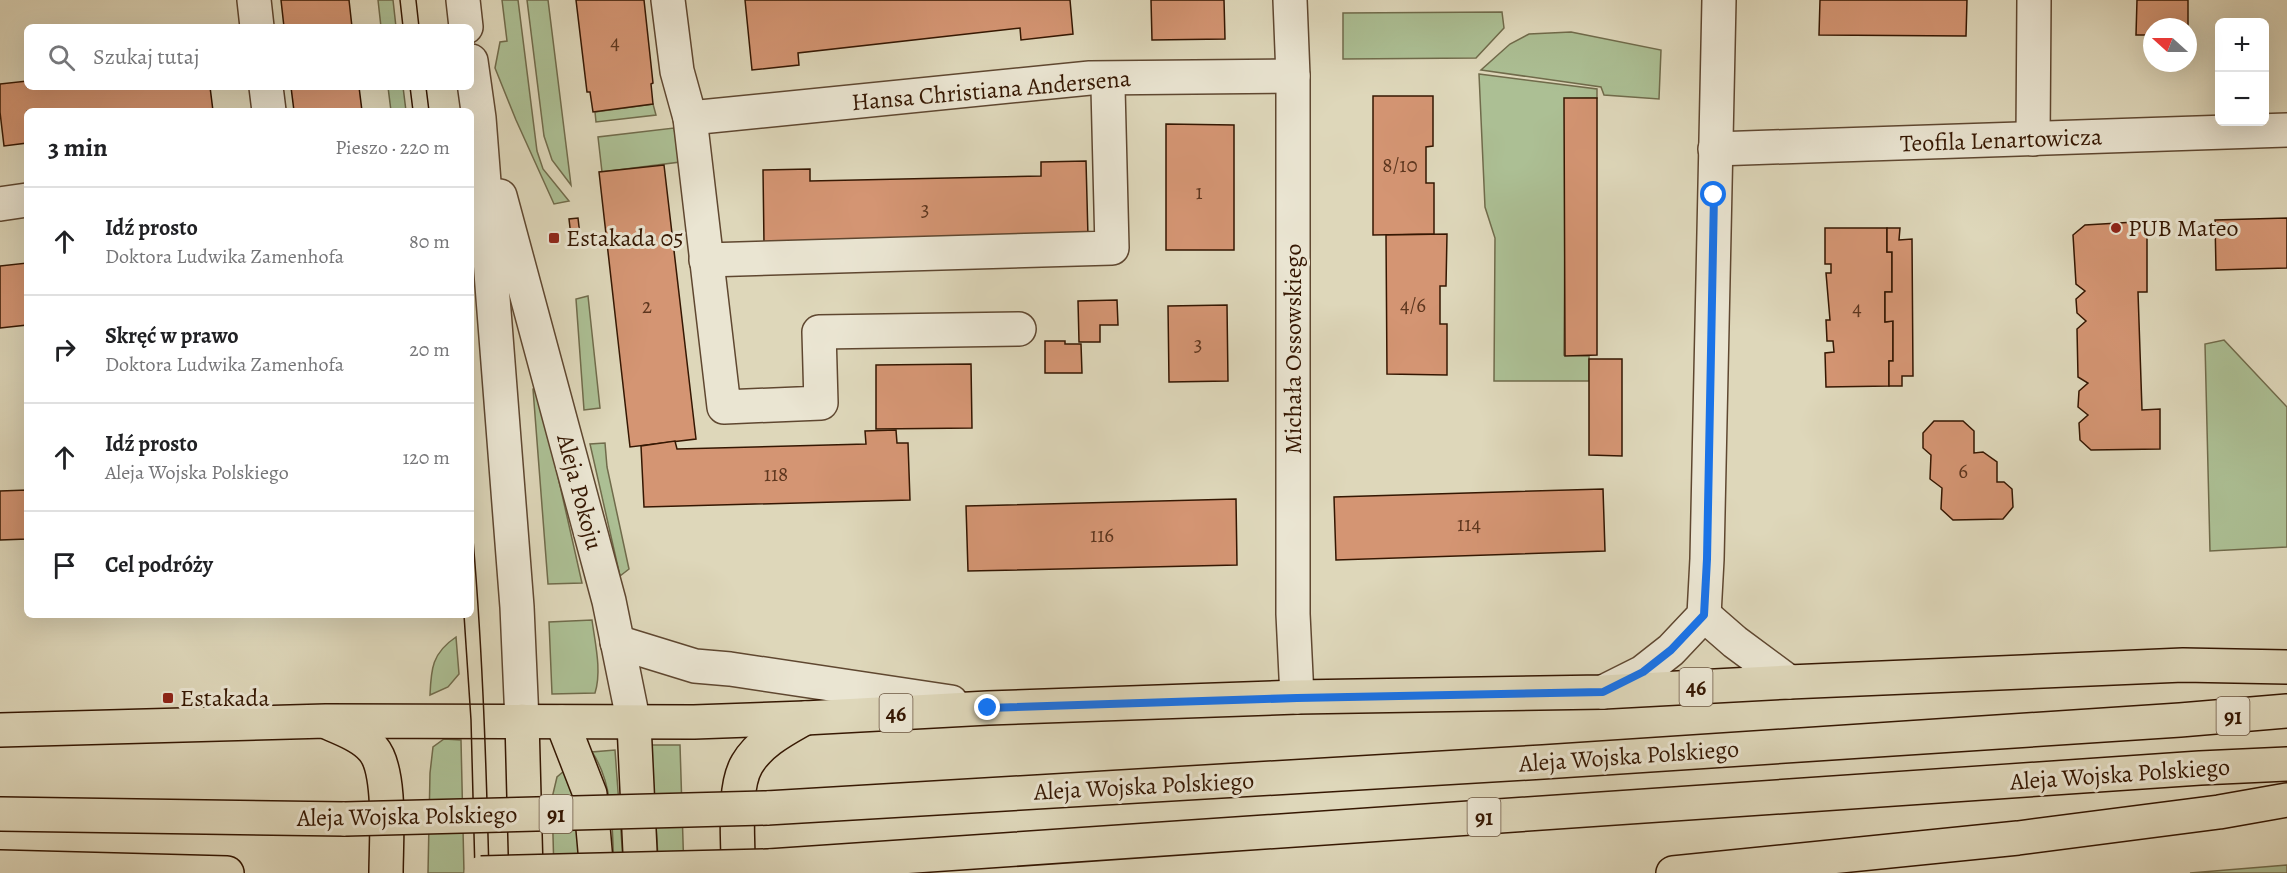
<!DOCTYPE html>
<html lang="pl">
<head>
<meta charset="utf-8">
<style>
	:root { --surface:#fff; --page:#f6f6f6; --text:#202124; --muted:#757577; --line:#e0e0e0 }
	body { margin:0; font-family:Alegreya,serif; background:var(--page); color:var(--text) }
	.controls { position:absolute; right:18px; top:18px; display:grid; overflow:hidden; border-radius:9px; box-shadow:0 6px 24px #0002 }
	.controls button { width:54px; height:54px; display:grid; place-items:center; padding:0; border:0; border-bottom:2px solid var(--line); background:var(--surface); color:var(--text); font:30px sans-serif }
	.compass { position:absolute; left:2143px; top:18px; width:54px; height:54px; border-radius:50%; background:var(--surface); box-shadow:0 6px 24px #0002; rotate:291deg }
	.stop { position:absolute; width:18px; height:18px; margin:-14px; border:4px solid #1a73e8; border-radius:50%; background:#fff }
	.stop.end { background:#1a73e8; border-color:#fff; box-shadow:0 2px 6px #0008 }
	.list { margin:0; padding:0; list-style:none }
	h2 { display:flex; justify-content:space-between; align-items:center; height:78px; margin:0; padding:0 24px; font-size:26px }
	h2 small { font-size:20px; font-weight:400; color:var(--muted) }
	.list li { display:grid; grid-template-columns:39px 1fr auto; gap:18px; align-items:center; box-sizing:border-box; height:108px; padding:0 24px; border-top:2px solid var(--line) }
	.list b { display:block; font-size:22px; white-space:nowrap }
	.list p { margin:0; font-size:20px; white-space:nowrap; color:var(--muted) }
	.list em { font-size:20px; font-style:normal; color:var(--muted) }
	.icon { flex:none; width:33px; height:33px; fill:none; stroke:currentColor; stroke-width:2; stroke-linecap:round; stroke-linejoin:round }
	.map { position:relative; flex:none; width:2287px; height:873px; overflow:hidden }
	.search { position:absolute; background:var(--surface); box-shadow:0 6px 24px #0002; left:24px; top:24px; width:450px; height:66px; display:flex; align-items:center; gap:15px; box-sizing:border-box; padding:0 21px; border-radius:9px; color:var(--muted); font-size:22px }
	.panel { position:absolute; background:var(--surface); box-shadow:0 6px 24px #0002; left:24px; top:108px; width:450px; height:510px; border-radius:9px }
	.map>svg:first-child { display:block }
	.green { fill:#acbf94; stroke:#706b4b; stroke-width:1.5 }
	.building { fill:#d49573; stroke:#351702; stroke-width:1.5 }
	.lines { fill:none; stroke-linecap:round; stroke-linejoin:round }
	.minor-casing { stroke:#5f4730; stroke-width:36 }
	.major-casing { stroke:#351702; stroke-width:36 }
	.minor { stroke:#eae5d2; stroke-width:33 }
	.major { stroke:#ded7ba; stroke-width:33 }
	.tram { stroke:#351702; stroke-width:1.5 }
	.major-bridge-casing { stroke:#351702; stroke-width:36; stroke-linecap:butt }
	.major-bridge { stroke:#ded7ba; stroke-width:33 }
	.route { stroke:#1a73e8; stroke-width:8 }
	.poi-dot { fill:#8f2418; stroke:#eae5d2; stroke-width:2 }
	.labels { text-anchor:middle; stroke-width:6; stroke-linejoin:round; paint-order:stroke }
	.number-label { font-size:21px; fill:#5d361e }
	.shield { fill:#eae5d2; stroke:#6b5540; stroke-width:1.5 }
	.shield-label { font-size:22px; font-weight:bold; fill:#351702 }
	.street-label { font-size:24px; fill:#351702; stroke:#eae5d2 }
	.poi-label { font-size:24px; fill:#351702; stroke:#eae5d2; text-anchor:start }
</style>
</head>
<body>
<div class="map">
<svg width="2287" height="873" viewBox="0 0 2287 873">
	<rect width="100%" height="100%" fill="#ded7ba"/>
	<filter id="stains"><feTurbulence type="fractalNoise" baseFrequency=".00333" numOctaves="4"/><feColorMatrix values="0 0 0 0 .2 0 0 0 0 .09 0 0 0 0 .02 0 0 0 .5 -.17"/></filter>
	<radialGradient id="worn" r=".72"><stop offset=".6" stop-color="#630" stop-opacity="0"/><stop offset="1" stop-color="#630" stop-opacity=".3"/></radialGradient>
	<g class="green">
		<polygon points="378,0 393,0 396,27 381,27"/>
		<polygon points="502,0 518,0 537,151 543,169 569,201 554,204 516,120 495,68 500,42 507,41"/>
		<polygon points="527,0 548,0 571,185 552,160 544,136"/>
		<polygon points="1502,12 1504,28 1476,58 1343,59 1343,13"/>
		<polygon points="1571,32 1661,50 1659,99 1604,95 1601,87 1481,70 1510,44 1529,34"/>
		<polygon points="1479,74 1597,89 1597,98 1566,99 1564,355 1589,356 1589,381 1494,381 1495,238 1485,207"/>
		<polygon points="388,87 403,87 406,111 391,111"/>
		<polygon points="653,104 656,115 596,122 595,112"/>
		<polygon points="674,128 680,162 602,172 598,137"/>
		<polygon points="588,296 600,408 584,410 576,299"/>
		<polygon points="2224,340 2287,407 2287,547 2210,551 2205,344"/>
		<polygon points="538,388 582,583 548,584 533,389"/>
		<polygon points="605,443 607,467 629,569 620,576 590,444"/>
		<path d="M592,620C595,643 602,671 595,693L552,694L549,622Z"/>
		<path d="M456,637L459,674L448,687L430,695C431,669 432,653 456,637Z"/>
		<polygon points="444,739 461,740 464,873 428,873 430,773 433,747"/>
		<polygon points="651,745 680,745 684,873 659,873"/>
		<path d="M615,750L624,873H614C612,834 615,786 592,752Z"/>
		<polygon points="564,771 573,773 587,873 554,873 552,798 557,777"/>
		<polygon points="2287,865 2287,873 2190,873"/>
	</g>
	<g class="building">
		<polygon points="281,0 349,0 352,27 284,27"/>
		<polygon points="576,0 644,0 653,83 651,84 653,104 593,112 590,92 587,92"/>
		<polygon points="745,0 1070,0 1073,34 1021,40 1020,28 798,53 799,65 752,70"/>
		<polygon points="1151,0 1224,0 1225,39 1152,40"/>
		<polygon points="1820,0 1967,0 1966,36 1819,35"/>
		<polygon points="2137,0 2188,0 2188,27 2152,27 2152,35 2136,35"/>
		<polygon points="27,81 27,87 210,87 213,111 27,111 27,143 4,146 0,112 0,84"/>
		<polygon points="291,87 359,87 362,111 294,111"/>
		<polygon points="1373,96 1433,96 1433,146 1426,147 1426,183 1434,183 1434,234 1373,235"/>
		<polygon points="1564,98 1597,98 1597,355 1565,356"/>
		<polygon points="1166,124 1234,125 1234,250 1166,250"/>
		<polygon points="1086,161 1088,237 764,244 763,170 810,169 810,181 1041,176 1041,162"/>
		<polygon points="664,165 696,439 630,447 599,172"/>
		<polygon points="578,218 581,244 572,245 569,219"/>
		<polygon points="2287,218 2287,268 2216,270 2215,220"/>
		<polygon points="2135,222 2147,234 2147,292 2138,292 2142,410 2160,409 2160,449 2091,450 2080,440 2079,423 2088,415 2078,407 2079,391 2088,383 2078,377 2077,329 2086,321 2077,313 2076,299 2085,291 2076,284 2073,235 2085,225"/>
		<polygon points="1825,228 1887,228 1887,252 1892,252 1892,292 1885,292 1885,322 1893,321 1893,361 1889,361 1889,386 1826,387 1825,353 1834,352 1833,341 1827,341 1826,320 1830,320 1826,273 1831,273 1831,264 1825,264"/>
		<polygon points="1887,228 1900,228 1899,240 1912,239 1913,376 1902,376 1902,386 1889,386 1889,361 1893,361 1893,321 1885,322 1885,292 1892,292 1892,252 1887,252"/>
		<polygon points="1447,234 1446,286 1440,286 1440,324 1447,324 1447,375 1387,374 1386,235"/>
		<polygon points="27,263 27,325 0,328 0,266"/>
		<polygon points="1117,300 1118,325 1100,325 1100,342 1079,342 1078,301"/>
		<polygon points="1227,305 1228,381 1169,382 1168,306"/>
		<polygon points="1045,341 1065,341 1065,344 1081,344 1082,373 1045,373"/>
		<polygon points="1589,359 1622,359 1622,456 1589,455"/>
		<polygon points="971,364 972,428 876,429 876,365"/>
		<polygon points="1934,421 1963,421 1974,431 1974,453 1983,452 1997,462 1997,482 2004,482 2012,489 2013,507 2003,519 1953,520 1941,509 1942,488 1930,479 1931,455 1923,448 1923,433"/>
		<polygon points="896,430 897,443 908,443 910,500 644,507 641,446 675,441 677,449 866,444 865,431"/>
		<polygon points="1603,489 1605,551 1336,560 1334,497"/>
		<polygon points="27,490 27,539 0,540 0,491"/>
		<polygon points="1236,499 1237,565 968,571 966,506"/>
	</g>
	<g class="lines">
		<defs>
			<g id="minor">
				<polyline points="254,0 257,27"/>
				<polyline points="463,0 466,27"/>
				<polyline points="668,0 677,71 690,118 724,407 821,403 819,332 1019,329"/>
				<polyline points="1290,0 1293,76 1293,614 1297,697"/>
				<polyline points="471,61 479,118 517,607 522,721"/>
				<polyline points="266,87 269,111"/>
				<polyline points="690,118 1090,78 1293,76"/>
				<polyline points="2033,139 2034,0"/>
				<polyline points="1715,149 2287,130"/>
				<polyline points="500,196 609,601 634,724"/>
				<polyline points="0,204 27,200"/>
				<polyline points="706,260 1112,248 1108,88"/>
				<polyline points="1704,615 1735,642 1789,682"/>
				<polyline points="617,642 695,666 730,669 951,702"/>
				<polyline points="1603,692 1643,672 1671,650 1704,615 1707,559 1719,0"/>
			</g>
			<g id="major">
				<polyline points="522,721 526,873"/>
				<polyline points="562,722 590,794 597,873"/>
				<path d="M329,723C344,730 362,736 373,749C392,771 386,843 386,873"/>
				<polyline points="634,724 641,873"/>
				<polyline points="0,730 326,721 694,722 805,718 988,708 1297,697 1603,692 1789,682 2183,665 2287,667"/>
				<polyline points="767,808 1543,762 2180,720 2287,711"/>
				<polyline points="0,814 345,819"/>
				<polyline points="769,866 2200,768 2287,764"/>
				<polyline points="0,867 227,873"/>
				<path d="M738,873C739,843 732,789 747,764C760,742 784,730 805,718"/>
				<polyline points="1673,873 2018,838 2219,812 2287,800"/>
			</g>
		</defs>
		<use href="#minor" class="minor-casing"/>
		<use href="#major" class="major-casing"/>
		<use href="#minor" class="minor"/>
		<use href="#major" class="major"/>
		<g class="tram">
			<polyline points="400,0 403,27"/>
			<polyline points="416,0 419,27"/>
			<polyline points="410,87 413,111"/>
			<polyline points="426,87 429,111"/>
			<path d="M471,517C482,636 486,754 489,873"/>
			<polyline points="464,615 471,720 475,873"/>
		</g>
		<defs>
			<g id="major-bridge">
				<polyline points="345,819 767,808"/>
				<polyline points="481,873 769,866"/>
			</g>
		</defs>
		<use href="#major-bridge" class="major-bridge-casing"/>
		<use href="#major-bridge" class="major-bridge"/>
	</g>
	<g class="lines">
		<polyline class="route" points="988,708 1297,698 1603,692 1643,672 1671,650 1704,615 1707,559 1714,195"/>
	</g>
	<g class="poi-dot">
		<circle cx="2116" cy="228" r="6"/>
		<rect x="548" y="232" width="12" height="12" rx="3"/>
		<rect x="162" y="692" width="12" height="12" rx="3"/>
	</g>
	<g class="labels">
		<g class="number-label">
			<text x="615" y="49">4</text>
			<text x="1400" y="172">8/10</text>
			<text x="1199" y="199">1</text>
			<text x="925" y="216">3</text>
			<text x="1413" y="312">4/6</text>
			<text x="647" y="313">2</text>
			<text x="1857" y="315">4</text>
			<text x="1198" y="351">3</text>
			<text x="1963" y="478">6</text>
			<text x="776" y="481">118</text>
			<text x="1469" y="531">114</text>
			<text x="1102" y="542">116</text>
		</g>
		<g class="shield">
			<rect x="1679.5" y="668" width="33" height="38" rx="4.5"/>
			<rect x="879.5" y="694" width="33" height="38" rx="4.5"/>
			<rect x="2216.5" y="697" width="33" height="38" rx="4.5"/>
			<rect x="539.5" y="795" width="33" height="38" rx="4.5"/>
			<rect x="1467.5" y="798" width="33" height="38" rx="4.5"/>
		</g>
		<g class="shield-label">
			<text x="1696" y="695">46</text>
			<text x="896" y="721">46</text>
			<text x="2233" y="724">91</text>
			<text x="556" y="822">91</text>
			<text x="1484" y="825">91</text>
		</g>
		<g class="street-label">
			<text transform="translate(991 90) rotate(-5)" y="8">Hansa Christiana Andersena</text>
			<text transform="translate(2001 140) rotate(-2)" y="8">Teofila Lenartowicza</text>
			<text transform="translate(1293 349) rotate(-90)" y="8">Michała Ossowskiego</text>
			<text transform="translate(580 492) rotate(75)" y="8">Aleja Pokoju</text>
			<text transform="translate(1629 756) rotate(-4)" y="8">Aleja Wojska Polskiego</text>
			<text transform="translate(2120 774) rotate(-4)" y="8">Aleja Wojska Polskiego</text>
			<text transform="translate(1144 786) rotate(-3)" y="8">Aleja Wojska Polskiego</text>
			<text transform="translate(407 816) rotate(-1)" y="8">Aleja Wojska Polskiego</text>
		</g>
		<g class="poi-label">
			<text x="2128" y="236">PUB Mateo</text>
			<text x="566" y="246">Estakada 05</text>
			<text x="180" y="706">Estakada</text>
		</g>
	</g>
	<rect width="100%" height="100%" filter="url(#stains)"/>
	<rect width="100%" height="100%" fill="url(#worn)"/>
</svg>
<div class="controls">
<button>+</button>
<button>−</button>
</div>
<svg class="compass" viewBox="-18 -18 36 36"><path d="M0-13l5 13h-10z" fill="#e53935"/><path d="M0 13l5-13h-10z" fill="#757577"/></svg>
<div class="stop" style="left:1714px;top:195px"></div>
<div class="stop end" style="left:988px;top:708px"></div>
<div class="search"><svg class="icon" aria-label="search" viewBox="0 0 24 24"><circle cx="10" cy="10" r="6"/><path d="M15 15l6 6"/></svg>Szukaj tutaj</div>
<section class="panel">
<h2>3 min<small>Pieszo · 220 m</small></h2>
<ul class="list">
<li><svg class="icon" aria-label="ahead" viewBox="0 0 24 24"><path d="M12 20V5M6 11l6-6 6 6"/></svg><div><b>Idź prosto</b><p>Doktora Ludwika Zamenhofa</p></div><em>80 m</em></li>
<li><svg class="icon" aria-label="right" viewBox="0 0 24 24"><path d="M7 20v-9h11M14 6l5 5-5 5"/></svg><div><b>Skręć w prawo</b><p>Doktora Ludwika Zamenhofa</p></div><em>20 m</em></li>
<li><svg class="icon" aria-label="ahead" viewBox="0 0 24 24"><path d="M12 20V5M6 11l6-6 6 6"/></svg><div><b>Idź prosto</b><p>Aleja Wojska Polskiego</p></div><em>120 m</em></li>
<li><svg class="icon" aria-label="arrive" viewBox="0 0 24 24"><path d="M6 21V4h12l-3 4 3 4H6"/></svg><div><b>Cel podróży</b></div></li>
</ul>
</section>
</div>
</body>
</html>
